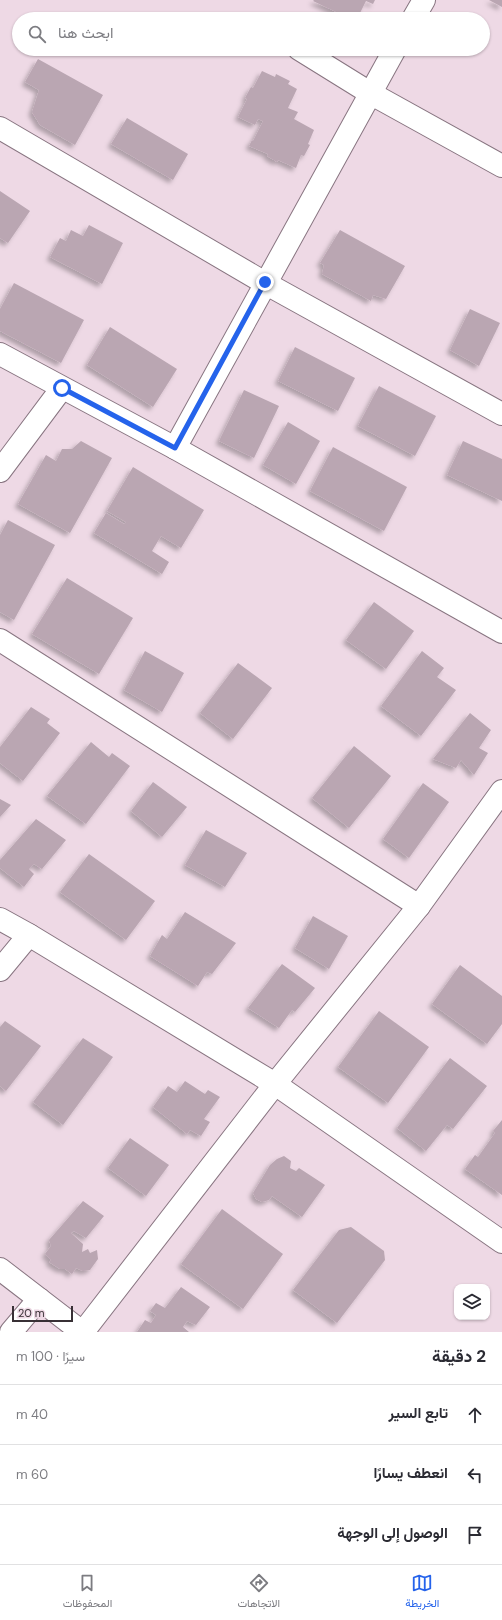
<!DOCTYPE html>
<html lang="ar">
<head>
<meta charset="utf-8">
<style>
	:root { --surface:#fff; --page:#f2f2f3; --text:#2b2b33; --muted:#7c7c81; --line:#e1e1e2; --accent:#2563eb }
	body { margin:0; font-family:"DM Sans",Vazirmatn,sans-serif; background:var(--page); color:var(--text); direction:rtl }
	.controls { position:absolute; right:12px; bottom:12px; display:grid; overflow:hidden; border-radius:8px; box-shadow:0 1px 3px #0004 }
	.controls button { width:36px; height:36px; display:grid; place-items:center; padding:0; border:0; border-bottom:1px solid var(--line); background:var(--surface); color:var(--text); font:20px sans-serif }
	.scale { position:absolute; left:12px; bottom:10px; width:61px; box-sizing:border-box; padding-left:4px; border:2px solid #383035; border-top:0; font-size:11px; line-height:14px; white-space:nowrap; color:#383035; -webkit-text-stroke:3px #eed9e5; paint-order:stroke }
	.stop { position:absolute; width:12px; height:12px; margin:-9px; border:3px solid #2563eb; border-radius:50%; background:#fff }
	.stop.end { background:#2563eb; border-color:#fff; box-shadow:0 1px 4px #0008 }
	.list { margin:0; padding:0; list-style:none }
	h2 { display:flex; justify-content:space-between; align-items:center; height:52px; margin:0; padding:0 16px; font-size:17px }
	h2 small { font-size:13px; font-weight:400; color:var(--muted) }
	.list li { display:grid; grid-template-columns:26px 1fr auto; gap:12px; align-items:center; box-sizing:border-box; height:60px; padding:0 16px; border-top:1px solid var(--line) }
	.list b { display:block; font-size:15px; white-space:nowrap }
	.list em { font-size:13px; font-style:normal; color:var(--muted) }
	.icon { flex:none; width:22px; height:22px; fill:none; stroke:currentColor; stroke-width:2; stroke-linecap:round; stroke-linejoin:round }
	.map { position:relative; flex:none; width:502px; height:1332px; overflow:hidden; direction:ltr }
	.search { position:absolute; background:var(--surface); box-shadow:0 1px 3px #0004; left:12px; right:12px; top:12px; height:44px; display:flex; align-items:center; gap:10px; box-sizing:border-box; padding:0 14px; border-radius:22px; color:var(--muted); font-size:15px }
	.sheet { height:232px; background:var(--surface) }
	nav { display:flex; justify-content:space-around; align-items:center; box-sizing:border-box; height:56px; border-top:1px solid var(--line); background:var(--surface); font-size:11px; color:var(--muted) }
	nav a { display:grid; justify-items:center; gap:2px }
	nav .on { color:var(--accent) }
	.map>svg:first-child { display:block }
	.building { fill:#baa6b2; filter:url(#shadow) }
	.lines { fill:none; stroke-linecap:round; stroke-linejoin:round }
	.minor-casing { stroke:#887581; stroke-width:24 }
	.minor { stroke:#fff; stroke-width:22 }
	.route { stroke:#2563eb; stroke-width:5 }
</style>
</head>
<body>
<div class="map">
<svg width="502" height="1332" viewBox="0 0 502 1332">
	<defs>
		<filter id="shadow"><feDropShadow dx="-3.5" dy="3.5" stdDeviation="2" flood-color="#0004"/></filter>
	</defs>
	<rect width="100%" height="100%" fill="#eed9e5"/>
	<g class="building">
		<polygon points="314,0 375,0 373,4 366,1 358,17 351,19 313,1"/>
		<polygon points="489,0 502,0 502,7"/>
		<polygon points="38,59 103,95 75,145 40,125 32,112 39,90 25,82"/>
		<polygon points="262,71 275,77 276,74 290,81 288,84 297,89 288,108 298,112 294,119 314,130 308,144 310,145 304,156 301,155 296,168 278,160 277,162 267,156 268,154 249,146 252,140 253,141 263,121 258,119 255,125 238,117 247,99 245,98 251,87 253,88"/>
		<polygon points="127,118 188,154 173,180 111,144"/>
		<polygon points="0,191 30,211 8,243 0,238"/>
		<polygon points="89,225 123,243 102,284 50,257 60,238 66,241 71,230 83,236"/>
		<polygon points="340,230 405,266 386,299 373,295 371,301 322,274 324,265 320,263"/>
		<polygon points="14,283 84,320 61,363 0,331 0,309"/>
		<polygon points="470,309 500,323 479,366 450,350"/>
		<polygon points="110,327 177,369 153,407 87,365"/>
		<polygon points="295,347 355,378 338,411 278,381"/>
		<polygon points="379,386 436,416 415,456 358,426"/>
		<polygon points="244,390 279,406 254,458 219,441"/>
		<polygon points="288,422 320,441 296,484 263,465"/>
		<polygon points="81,441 112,458 70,533 18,504 46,455 56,461 62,449 72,449"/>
		<polygon points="463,441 502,459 502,501 447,475"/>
		<polygon points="333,447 407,487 384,531 310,491"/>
		<polygon points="133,467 204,510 181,548 161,536 152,551 169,562 162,574 94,533 106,513 124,524 126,522 107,511"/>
		<polygon points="8,520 55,545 14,620 0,612 0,535"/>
		<polygon points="67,578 133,618 99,674 32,634"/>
		<polygon points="374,602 414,631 386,669 346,640"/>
		<polygon points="145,651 184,673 162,712 124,690"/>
		<polygon points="422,651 444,668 437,677 456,690 421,736 381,706"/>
		<polygon points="238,663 272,688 233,739 200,713"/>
		<polygon points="31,707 50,719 47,723 60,733 23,781 0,763 0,747"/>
		<polygon points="470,713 491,730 479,748 488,753 474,775 461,760 456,768 433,759"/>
		<polygon points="91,742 109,757 112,753 130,766 86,824 47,796"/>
		<polygon points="354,746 391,776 349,828 312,798"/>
		<polygon points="153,782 187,807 162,837 131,811"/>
		<polygon points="423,783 449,802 409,858 383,839"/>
		<polygon points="0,799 11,805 0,817"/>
		<polygon points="36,819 66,840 42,869 34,864 29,869 34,874 24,887 0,868 0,860"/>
		<polygon points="206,830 247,853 225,887 185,865"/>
		<polygon points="89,854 155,901 126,940 60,892"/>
		<polygon points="185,912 236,943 212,974 207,972 198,986 150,956 162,935 167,939"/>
		<polygon points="313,916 348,936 329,969 295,948"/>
		<polygon points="282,964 315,988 295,1012 292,1010 279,1028 248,1008"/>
		<polygon points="460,965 502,996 502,1024 487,1044 432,1004"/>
		<polygon points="379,1011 429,1047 388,1103 338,1067"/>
		<polygon points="5,1021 41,1046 6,1091 0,1086 0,1027"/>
		<polygon points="83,1038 113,1057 63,1125 33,1102"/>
		<polygon points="450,1058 487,1086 453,1129 447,1125 426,1151 397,1128"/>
		<polygon points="185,1081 205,1094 208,1090 220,1097 204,1119 210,1122 201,1136 190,1130 187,1134 153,1107 168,1086 177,1092"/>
		<polygon points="502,1120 502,1195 465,1169 475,1155 478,1157 495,1133 493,1131"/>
		<polygon points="130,1138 169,1165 146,1196 108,1168"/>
		<polygon points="284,1156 291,1161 290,1168 296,1171 299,1168 325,1185 302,1217 272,1196 269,1200 262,1202 256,1199 253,1193 270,1165 277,1159"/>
		<polygon points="83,1201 104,1216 86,1238 74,1231 71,1233 83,1244 82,1252 88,1249 90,1253 97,1250 98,1259 90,1270 83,1271 76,1268 72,1274 65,1269 60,1269 49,1262 51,1260 45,1254 51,1246 49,1240"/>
		<polygon points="222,1209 283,1254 243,1309 181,1264"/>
		<polygon points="351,1227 384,1251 385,1260 337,1323 293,1290 339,1230"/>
		<polygon points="181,1287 210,1307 196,1325 187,1321 183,1327 189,1332 137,1332 145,1320 151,1323 156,1315 150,1311 156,1303 165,1308"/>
	</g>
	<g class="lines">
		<defs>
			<g id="minor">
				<polyline points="413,19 424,0"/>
				<polyline points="299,49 370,93 502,166"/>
				<polyline points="0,128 265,283 502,414"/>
				<polyline points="0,354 175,448 502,632"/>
				<polyline points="175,448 395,49"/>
				<polyline points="0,471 62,388"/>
				<polyline points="0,640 419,906"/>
				<polyline points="0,919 29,935 275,1084 502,1242"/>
				<polyline points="0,970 29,935"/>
				<polyline points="0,1269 82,1332"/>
				<polyline points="11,1332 39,1299"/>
				<polyline points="83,1332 275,1084 419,906 502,791"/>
			</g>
		</defs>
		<use href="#minor" class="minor-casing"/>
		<use href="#minor" class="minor"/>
	</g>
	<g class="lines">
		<polyline class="route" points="62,388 175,448 265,282"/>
	</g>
</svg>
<div class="controls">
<button><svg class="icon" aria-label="layers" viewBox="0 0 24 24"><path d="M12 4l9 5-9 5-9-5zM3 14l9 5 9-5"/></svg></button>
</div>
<div class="scale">20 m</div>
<div class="stop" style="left:62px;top:388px"></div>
<div class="stop end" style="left:265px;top:282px"></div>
<div class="search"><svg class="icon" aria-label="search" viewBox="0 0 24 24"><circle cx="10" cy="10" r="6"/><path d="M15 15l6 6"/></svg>ابحث هنا</div>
</div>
<section class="sheet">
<h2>2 دقيقة<small>سيرًا · 100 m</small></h2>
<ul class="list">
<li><svg class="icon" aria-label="ahead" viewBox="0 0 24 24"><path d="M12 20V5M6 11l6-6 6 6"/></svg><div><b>تابع السير</b></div><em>40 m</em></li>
<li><svg class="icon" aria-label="left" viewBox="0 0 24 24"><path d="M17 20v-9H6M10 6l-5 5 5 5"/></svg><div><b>انعطف يسارًا</b></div><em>60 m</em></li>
<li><svg class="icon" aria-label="arrive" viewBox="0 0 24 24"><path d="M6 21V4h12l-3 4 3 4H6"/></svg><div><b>الوصول إلى الوجهة</b></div></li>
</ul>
</section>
<nav>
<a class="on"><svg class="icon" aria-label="map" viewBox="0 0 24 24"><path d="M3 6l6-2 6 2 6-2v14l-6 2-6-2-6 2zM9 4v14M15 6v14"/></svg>الخريطة</a>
<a><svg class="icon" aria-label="directions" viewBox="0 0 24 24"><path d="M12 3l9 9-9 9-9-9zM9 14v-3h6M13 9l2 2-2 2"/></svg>الاتجاهات</a>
<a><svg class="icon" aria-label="saved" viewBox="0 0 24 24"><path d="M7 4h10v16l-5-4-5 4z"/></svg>المحفوظات</a>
</nav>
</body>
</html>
